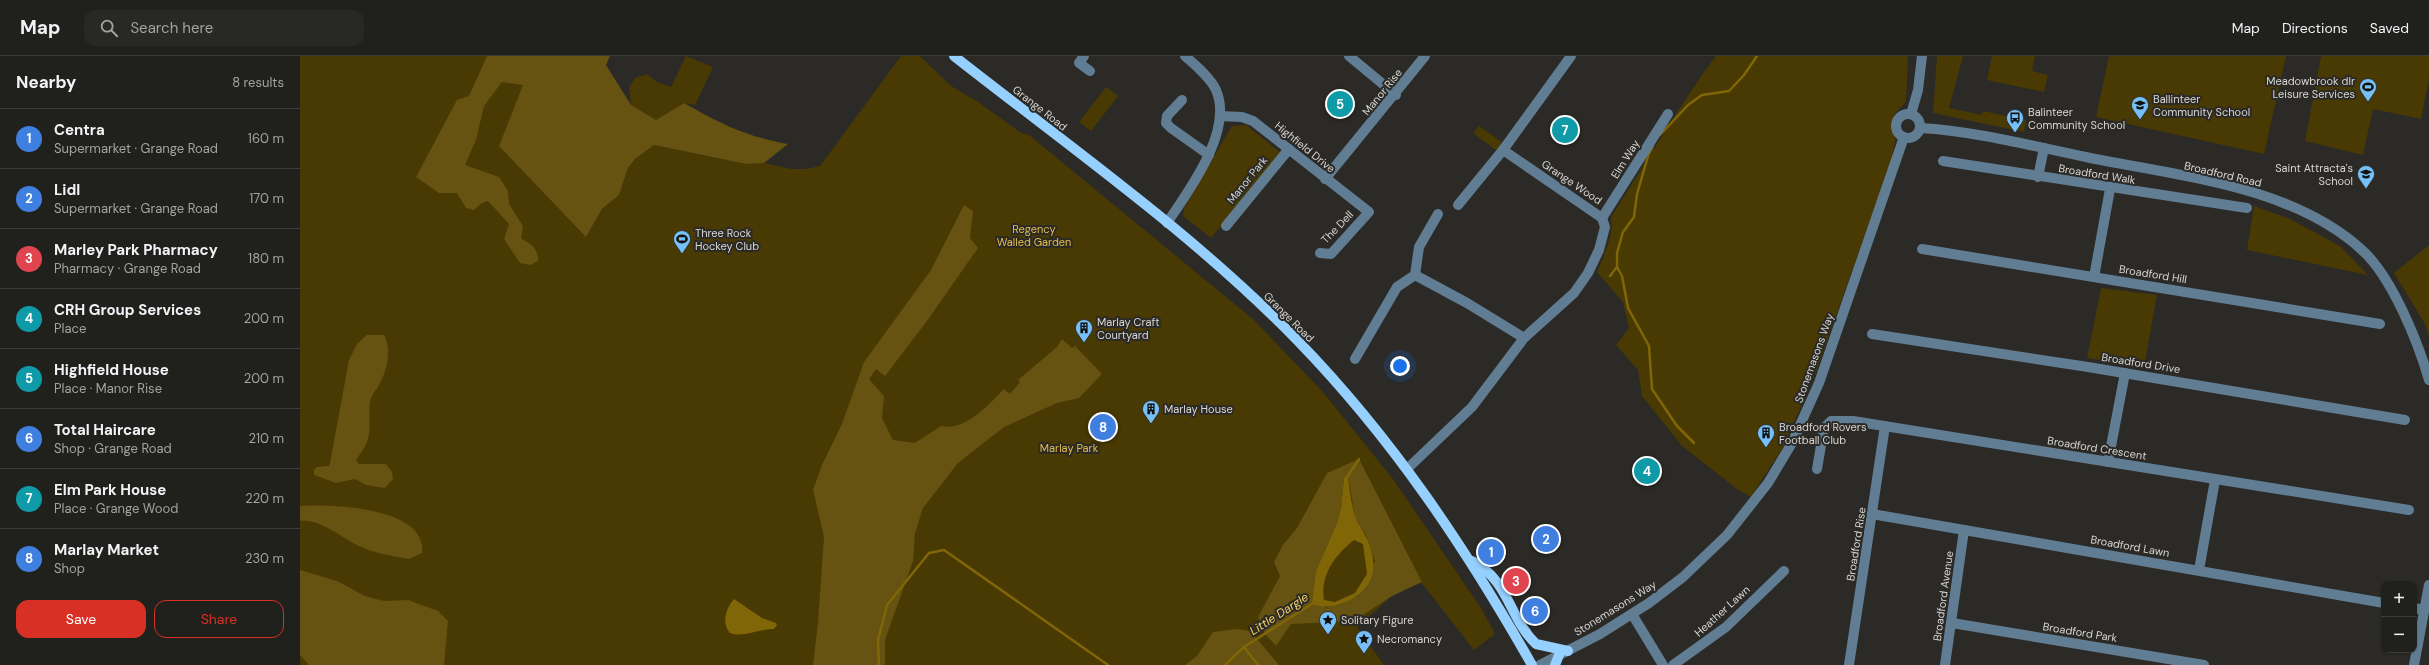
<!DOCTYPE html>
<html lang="en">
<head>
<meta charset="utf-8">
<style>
	:root { --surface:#20201c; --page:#282825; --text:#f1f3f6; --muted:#a2a3a3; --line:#3d3e3b; --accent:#d93025 }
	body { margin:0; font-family:"DM Sans",sans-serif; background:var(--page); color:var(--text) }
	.controls { position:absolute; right:12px; bottom:12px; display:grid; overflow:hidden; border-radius:8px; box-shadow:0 1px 3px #0004 }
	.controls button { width:36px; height:36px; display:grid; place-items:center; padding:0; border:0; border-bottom:1px solid var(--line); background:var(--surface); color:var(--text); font:20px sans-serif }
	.you { position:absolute; left:1100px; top:310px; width:14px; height:14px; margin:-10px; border:3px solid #fff; border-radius:50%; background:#1a73e8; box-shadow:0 0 0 6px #1a73e833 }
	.badge { display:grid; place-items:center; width:26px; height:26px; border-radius:50%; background:var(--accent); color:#fff; font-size:13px; font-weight:700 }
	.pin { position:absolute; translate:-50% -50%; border:2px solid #fff; box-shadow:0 1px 4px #0006 }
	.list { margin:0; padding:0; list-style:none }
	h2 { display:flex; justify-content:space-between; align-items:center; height:52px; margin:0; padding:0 16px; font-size:17px }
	h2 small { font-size:13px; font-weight:400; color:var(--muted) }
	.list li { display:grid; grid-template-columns:26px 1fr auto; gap:12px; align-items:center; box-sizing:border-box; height:60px; padding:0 16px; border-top:1px solid var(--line) }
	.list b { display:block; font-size:15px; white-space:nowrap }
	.list p { margin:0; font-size:13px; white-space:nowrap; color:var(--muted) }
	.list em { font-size:13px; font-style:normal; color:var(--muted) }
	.actions { display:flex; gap:8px; padding:12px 16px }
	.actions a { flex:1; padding:9px 0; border:1px solid var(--accent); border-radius:12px; text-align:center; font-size:14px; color:var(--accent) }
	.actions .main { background:var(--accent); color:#fff }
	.icon { flex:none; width:22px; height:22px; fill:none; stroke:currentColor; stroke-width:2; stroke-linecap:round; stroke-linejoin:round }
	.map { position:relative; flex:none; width:2129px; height:609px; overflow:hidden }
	header { display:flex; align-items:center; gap:24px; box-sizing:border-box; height:56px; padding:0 20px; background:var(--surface); border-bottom:1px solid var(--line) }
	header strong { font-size:19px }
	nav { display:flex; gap:22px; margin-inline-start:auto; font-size:14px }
	.search { width:280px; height:36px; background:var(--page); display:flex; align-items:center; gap:10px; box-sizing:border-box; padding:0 14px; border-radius:12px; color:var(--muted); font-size:15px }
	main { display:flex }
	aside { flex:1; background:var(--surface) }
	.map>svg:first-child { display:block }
	.green { fill:#493903 }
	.forest { fill:#665211; fill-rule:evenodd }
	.water { fill:#816608; fill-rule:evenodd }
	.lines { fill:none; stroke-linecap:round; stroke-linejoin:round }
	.stream { stroke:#816608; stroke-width:2.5 }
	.minor { stroke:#617d93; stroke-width:10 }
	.major { stroke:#96d0fe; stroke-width:10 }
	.labels { text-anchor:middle; stroke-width:4; stroke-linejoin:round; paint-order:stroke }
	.poi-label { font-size:11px; fill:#d7d6d3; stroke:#2b2a26; text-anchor:start }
	.street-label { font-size:11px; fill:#d7d6d3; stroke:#2b2a26 }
	.park-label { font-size:11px; fill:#e2bd4e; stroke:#2b2a26 }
	.water-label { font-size:12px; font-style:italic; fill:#fad567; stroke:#2b2a26 }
</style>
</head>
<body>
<header>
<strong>Map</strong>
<div class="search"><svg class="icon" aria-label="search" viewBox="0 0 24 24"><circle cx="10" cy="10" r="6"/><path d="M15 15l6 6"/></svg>Search here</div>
<nav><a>Map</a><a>Directions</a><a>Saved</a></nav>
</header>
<main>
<aside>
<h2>Nearby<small>8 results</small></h2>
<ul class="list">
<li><span class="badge" style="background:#3f7fe0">1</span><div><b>Centra</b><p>Supermarket · Grange Road</p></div><em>160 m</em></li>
<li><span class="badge" style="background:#3f7fe0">2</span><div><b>Lidl</b><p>Supermarket · Grange Road</p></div><em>170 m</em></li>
<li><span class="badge" style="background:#e0444e">3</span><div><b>Marley Park Pharmacy</b><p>Pharmacy · Grange Road</p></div><em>180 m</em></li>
<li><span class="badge" style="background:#0f9aa8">4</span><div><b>CRH Group Services</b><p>Place</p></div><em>200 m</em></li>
<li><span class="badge" style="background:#0f9aa8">5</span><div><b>Highfield House</b><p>Place · Manor Rise</p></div><em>200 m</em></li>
<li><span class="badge" style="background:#3f7fe0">6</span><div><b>Total Haircare</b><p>Shop · Grange Road</p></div><em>210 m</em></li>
<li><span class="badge" style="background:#0f9aa8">7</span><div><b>Elm Park House</b><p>Place · Grange Wood</p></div><em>220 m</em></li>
<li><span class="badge" style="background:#3f7fe0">8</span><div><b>Marlay Market</b><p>Shop</p></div><em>230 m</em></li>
</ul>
<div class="actions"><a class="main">Save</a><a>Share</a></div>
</aside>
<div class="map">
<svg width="2129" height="609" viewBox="0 0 2129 609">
	<rect width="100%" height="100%" fill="#2b2a26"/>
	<g class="green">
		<polygon points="0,0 235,0 286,181 302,153 319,139 328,112 335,103 354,89 446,108 464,107 491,113 506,113 520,110 601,0 620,0 651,30 678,46 721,77 729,79 954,264 1022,335 1093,423 1181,552 1195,578 1174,594 1121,526 1092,540 1057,571 1084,609 0,609"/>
		<polygon points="386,0 413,11 395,49 384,47 356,64 331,49 329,32 335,22 347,18 357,26 371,31"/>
		<path d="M1416,0H1608L1606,46C1588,64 1593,60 1595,82C1595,89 1592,98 1591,105L1516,316L1483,391L1451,441L1437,433L1382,390L1342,340L1338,314L1316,289L1329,272L1323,246L1297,216C1304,198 1314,181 1311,161C1346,107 1378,51 1416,0Z"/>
		<polygon points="1637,0 1663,0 1649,52 1682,59 1683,55 1726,64 1724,76 1633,57"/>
		<polygon points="1692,0 1735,0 1732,15 1748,19 1744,36 1687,24"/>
		<polygon points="1809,0 1986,0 1964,98 1796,61"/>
		<polygon points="2021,0 2129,0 2129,23 2121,63 2073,53 2063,99 2005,85"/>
		<polygon points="806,31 818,40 791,75 779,66"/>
		<polygon points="946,69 981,97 911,182 883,160 884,152 932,70"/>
		<polygon points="1179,70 1206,89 1200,97 1173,77"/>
		<polygon points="1954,150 1990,163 2040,190 2068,219 1947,194"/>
		<polygon points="2129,189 2129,280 2125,268 2094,217"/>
		<polygon points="1801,232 1857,239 1844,311 1787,302"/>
	</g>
	<g class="forest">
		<path d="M187,0H310L306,9L331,49L356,64L384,47C423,69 445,80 488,88L464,107L446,108L354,89L335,103L328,112L319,139L302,153L286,181L199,90L223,29L202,26L184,50L176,84L165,109L199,121L208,135L209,148L223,170L221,182C230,188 239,192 238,205L230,209L220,207L204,183L209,168L188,145L182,147L174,154L166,152L157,137H139L116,121L157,44L169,40Z"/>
		<path d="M664,149L673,155L670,182L678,192L627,265L585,320L576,313L569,323L584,340L582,362L593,384L615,387L641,370C666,375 687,350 704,333L710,338L720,326L718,324L757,291L762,283L772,292L775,290L802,318L779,342L757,347L704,371L658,407L623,452L615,477L613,505L585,584V609H513L518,566L524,481L513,434L522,409L542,368L564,306L631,214Z"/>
		<path d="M67,279H84C92,294 87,315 79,329C76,334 71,340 70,346C67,374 76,378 56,404L59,408H86L92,416L93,423L85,432L66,429L55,423L36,427L14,419V414L17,411L29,410L30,407L49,304L57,288Z"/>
		<path d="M1059,403L1122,526L1092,540L1054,565L991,568L976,590L965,578L958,561L980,520L974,506L983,489L997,472L1027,417ZM1048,419L1055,462L1065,477L1075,505L1057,540L1025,552L1016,515L1037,467L1041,452L1044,422Z"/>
		<path d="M0,450C31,448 128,451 122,497L109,503C92,500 73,497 57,489C41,481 19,462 0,465Z"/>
		<polygon points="0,514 37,525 65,540 84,545 108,544 138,555 148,565 144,609 9,609 0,599"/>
		<polygon points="937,573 950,575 979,609 885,609 897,600 913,576"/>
	</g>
	<g class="water">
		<path d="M1048,418C1049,432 1051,446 1055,460C1057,467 1062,472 1065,479C1078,504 1078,529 1050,544C1036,550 1026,553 1012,548L1016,515L1037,467L1041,452L1044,422ZM1054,484L1063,488L1067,518L1055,537L1035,546L1024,544C1020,519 1035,499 1054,484Z"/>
		<path d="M434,543L462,562L476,567L477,569L474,573C458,573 444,582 430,577C421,567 426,552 434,543Z"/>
	</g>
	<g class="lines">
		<g class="stream">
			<polyline points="1360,79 1388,49 1402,39 1429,35 1444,19 1457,0"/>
			<polyline points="1317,211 1322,220 1328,252 1349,290 1352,333 1377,370 1394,387"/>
			<polyline points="1310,220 1317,211 1317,197 1323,176 1334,161 1337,138 1348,100 1353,90"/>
			<polyline points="1047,421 1059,403"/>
			<polyline points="579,609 578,584 587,549 629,497 644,494 808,609"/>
			<polyline points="925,609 944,591"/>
			<polyline points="958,609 944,591 1015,546"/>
		</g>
		<g class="minor">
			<polyline points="784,0 779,7 790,15"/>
			<polyline points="1049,0 1096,39"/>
			<polyline points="882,44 867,60 866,67 871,72 909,99"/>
			<polyline points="1611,58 1618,34 1622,0"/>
			<circle cx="1608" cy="70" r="12"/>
			<polyline points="920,60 942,61 953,65 1069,156 1031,198 1020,197"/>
			<path d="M1620,72C1675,75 1732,90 1786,101C1877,120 1991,129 2062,194C2092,221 2118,286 2129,324"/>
			<polyline points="1643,105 1947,152"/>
			<polyline points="1738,121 1744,92"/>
			<polyline points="1025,123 1125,0"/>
			<polyline points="1158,149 1203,94 1271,0"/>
			<polyline points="1302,162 1368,58"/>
			<path d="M867,167C889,134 934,75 916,34C910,21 895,9 885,0"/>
			<polyline points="926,170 989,93"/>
			<polyline points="1622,193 2080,268"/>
			<polyline points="1115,219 1119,191 1138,158"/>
			<polyline points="1794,221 1810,133"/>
			<polyline points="1572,278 1788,311 2105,364"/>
			<polyline points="1055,303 1097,231 1115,219 1167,247 1224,282"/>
			<polyline points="1808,406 1825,317"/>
			<polyline points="1107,413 1172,351 1224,282 1274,237 1288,217 1299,194 1305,171 1302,162 1203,94"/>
			<polyline points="1517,413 1524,372 1531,365 1553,365 2109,454"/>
			<polyline points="1572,458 2084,547"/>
			<polyline points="1899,514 1915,424"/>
			<polyline points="2114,552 2124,554"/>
			<polyline points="1332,558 1363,609"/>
			<polyline points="1652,567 1904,609"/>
			<polyline points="1240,609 1300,578 1349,547 1383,521 1427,479 1468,427 1492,387 1519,327 1604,81"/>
			<polyline points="1373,609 1426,571 1484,515"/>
			<polyline points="1549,609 1585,370"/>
			<polyline points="1645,609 1664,474"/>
			<polyline points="2114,609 2129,529"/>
		</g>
		<g class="major">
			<path d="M654,0C771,92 894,178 998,285C1093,383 1165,491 1232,609"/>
			<path d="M1172,505C1209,524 1209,562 1236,588L1268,595"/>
			<polyline points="1255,609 1259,599"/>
		</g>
	</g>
	<defs>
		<symbol id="stadium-pin" viewBox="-11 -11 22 30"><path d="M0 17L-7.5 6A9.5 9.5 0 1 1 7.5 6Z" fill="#77c0f7" stroke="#2b2a26"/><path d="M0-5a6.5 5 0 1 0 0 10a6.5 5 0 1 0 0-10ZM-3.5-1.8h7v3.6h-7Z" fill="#111"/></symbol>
		<symbol id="school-pin" viewBox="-11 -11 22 30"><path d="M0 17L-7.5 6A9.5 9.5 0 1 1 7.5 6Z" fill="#77c0f7" stroke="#2b2a26"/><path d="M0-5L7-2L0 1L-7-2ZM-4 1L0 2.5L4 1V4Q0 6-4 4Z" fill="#111"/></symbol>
		<symbol id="bus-pin" viewBox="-11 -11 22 30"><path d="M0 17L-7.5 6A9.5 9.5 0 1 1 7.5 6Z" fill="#77c0f7" stroke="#2b2a26"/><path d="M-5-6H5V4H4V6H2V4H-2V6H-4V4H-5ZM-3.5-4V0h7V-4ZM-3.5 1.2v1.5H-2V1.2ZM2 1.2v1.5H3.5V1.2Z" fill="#111"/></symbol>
		<symbol id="building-pin" viewBox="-11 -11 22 30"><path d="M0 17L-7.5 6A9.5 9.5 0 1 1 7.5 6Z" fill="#77c0f7" stroke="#2b2a26"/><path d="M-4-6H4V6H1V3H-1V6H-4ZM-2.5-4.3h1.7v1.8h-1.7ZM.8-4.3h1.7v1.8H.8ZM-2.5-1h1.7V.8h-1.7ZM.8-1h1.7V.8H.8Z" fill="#111"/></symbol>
		<symbol id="sight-pin" viewBox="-11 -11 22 30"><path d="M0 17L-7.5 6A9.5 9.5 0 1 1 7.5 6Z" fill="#77c0f7" stroke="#2b2a26"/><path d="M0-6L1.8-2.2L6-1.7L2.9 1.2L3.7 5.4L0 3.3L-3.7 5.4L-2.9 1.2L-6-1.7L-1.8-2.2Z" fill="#111"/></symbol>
	</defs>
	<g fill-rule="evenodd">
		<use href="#stadium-pin" x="2058" y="21" width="20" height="27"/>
		<use href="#school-pin" x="1830" y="39" width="20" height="27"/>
		<use href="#bus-pin" x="1705" y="52" width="20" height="27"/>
		<use href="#school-pin" x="2056" y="108" width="20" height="27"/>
		<use href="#stadium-pin" x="372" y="173" width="20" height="27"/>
		<use href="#building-pin" x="774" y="262" width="20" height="27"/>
		<use href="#building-pin" x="841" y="343" width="20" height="27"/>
		<use href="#building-pin" x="1456" y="367" width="20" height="27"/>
		<use href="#sight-pin" x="1018" y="554" width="20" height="27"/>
		<use href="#sight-pin" x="1054" y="573" width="20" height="27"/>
	</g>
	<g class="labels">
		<g class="poi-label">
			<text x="2055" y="29" text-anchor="end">Meadowbrook dlr<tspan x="2055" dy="13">Leisure Services</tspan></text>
			<text x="1853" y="47">Ballinteer<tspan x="1853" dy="13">Community School</tspan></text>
			<text x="1728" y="60">Balinteer<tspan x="1728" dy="13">Community School</tspan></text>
			<text x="2053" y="116" text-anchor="end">Saint Attracta's<tspan x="2053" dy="13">School</tspan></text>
			<text x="395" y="181">Three Rock<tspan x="395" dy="13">Hockey Club</tspan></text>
			<text x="797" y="270">Marlay Craft<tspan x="797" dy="13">Courtyard</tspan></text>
			<text x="864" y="357">Marlay House</text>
			<text x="1479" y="375">Broadford Rovers<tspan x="1479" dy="13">Football Club</tspan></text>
			<text x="1041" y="568">Solitary Figure</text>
			<text x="1077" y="587">Necromancy</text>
		</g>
		<g class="street-label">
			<text transform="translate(1082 36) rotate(-51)" y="4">Manor Rise</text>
			<text transform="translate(740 52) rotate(38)" y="4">Grange Road</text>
			<text transform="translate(1005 91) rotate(39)" y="4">Highfield Drive</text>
			<text transform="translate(1325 103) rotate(-58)" y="4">Elm Way</text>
			<text transform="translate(1797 118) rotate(9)" y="4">Broadford Walk</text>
			<text transform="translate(1923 118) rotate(13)" y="4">Broadford Road</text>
			<text transform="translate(947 124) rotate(-51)" y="4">Manor Park</text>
			<text transform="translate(1272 126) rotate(34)" y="4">Grange Wood</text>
			<text transform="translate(1037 171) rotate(-46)" y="4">The Dell</text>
			<text transform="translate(1853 218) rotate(9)" y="4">Broadford Hill</text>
			<text transform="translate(989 261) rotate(45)" y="4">Grange Road</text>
			<text transform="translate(1514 302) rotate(-70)" y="4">Stonemasons Way</text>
			<text transform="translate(1841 307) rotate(9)" y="4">Broadford Drive</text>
			<text transform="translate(1797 392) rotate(9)" y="4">Broadford Crescent</text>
			<text transform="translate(1556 488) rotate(-81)" y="4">Broadford Rise</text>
			<text transform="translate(1830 490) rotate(10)" y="4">Broadford Lawn</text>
			<text transform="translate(1643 540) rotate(-82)" y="4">Broadford Avenue</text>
			<text transform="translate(1315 552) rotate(-32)" y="4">Stonemasons Way</text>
			<text transform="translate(1422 555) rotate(-42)" y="4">Heather Lawn</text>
			<text transform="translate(1780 576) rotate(9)" y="4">Broadford Park</text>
		</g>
		<g class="park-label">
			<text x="734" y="177">Regency<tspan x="734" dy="13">Walled Garden</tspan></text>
			<text x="769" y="396">Marlay Park</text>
		</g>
		<g class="water-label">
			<text transform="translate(979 558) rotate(-33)" y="4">Little Dargle</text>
		</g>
	</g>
</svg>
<div class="controls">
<button>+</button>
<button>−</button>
</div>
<div class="you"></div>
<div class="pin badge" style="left:1191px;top:496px;background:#3f7fe0">1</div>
<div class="pin badge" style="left:1246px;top:483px;background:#3f7fe0">2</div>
<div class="pin badge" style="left:1216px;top:525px;background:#e0444e">3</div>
<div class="pin badge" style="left:1347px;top:415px;background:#0f9aa8">4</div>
<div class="pin badge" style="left:1040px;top:48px;background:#0f9aa8">5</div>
<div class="pin badge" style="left:1235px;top:555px;background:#3f7fe0">6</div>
<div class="pin badge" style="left:1265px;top:74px;background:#0f9aa8">7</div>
<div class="pin badge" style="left:803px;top:371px;background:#3f7fe0">8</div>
</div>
</main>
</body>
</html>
